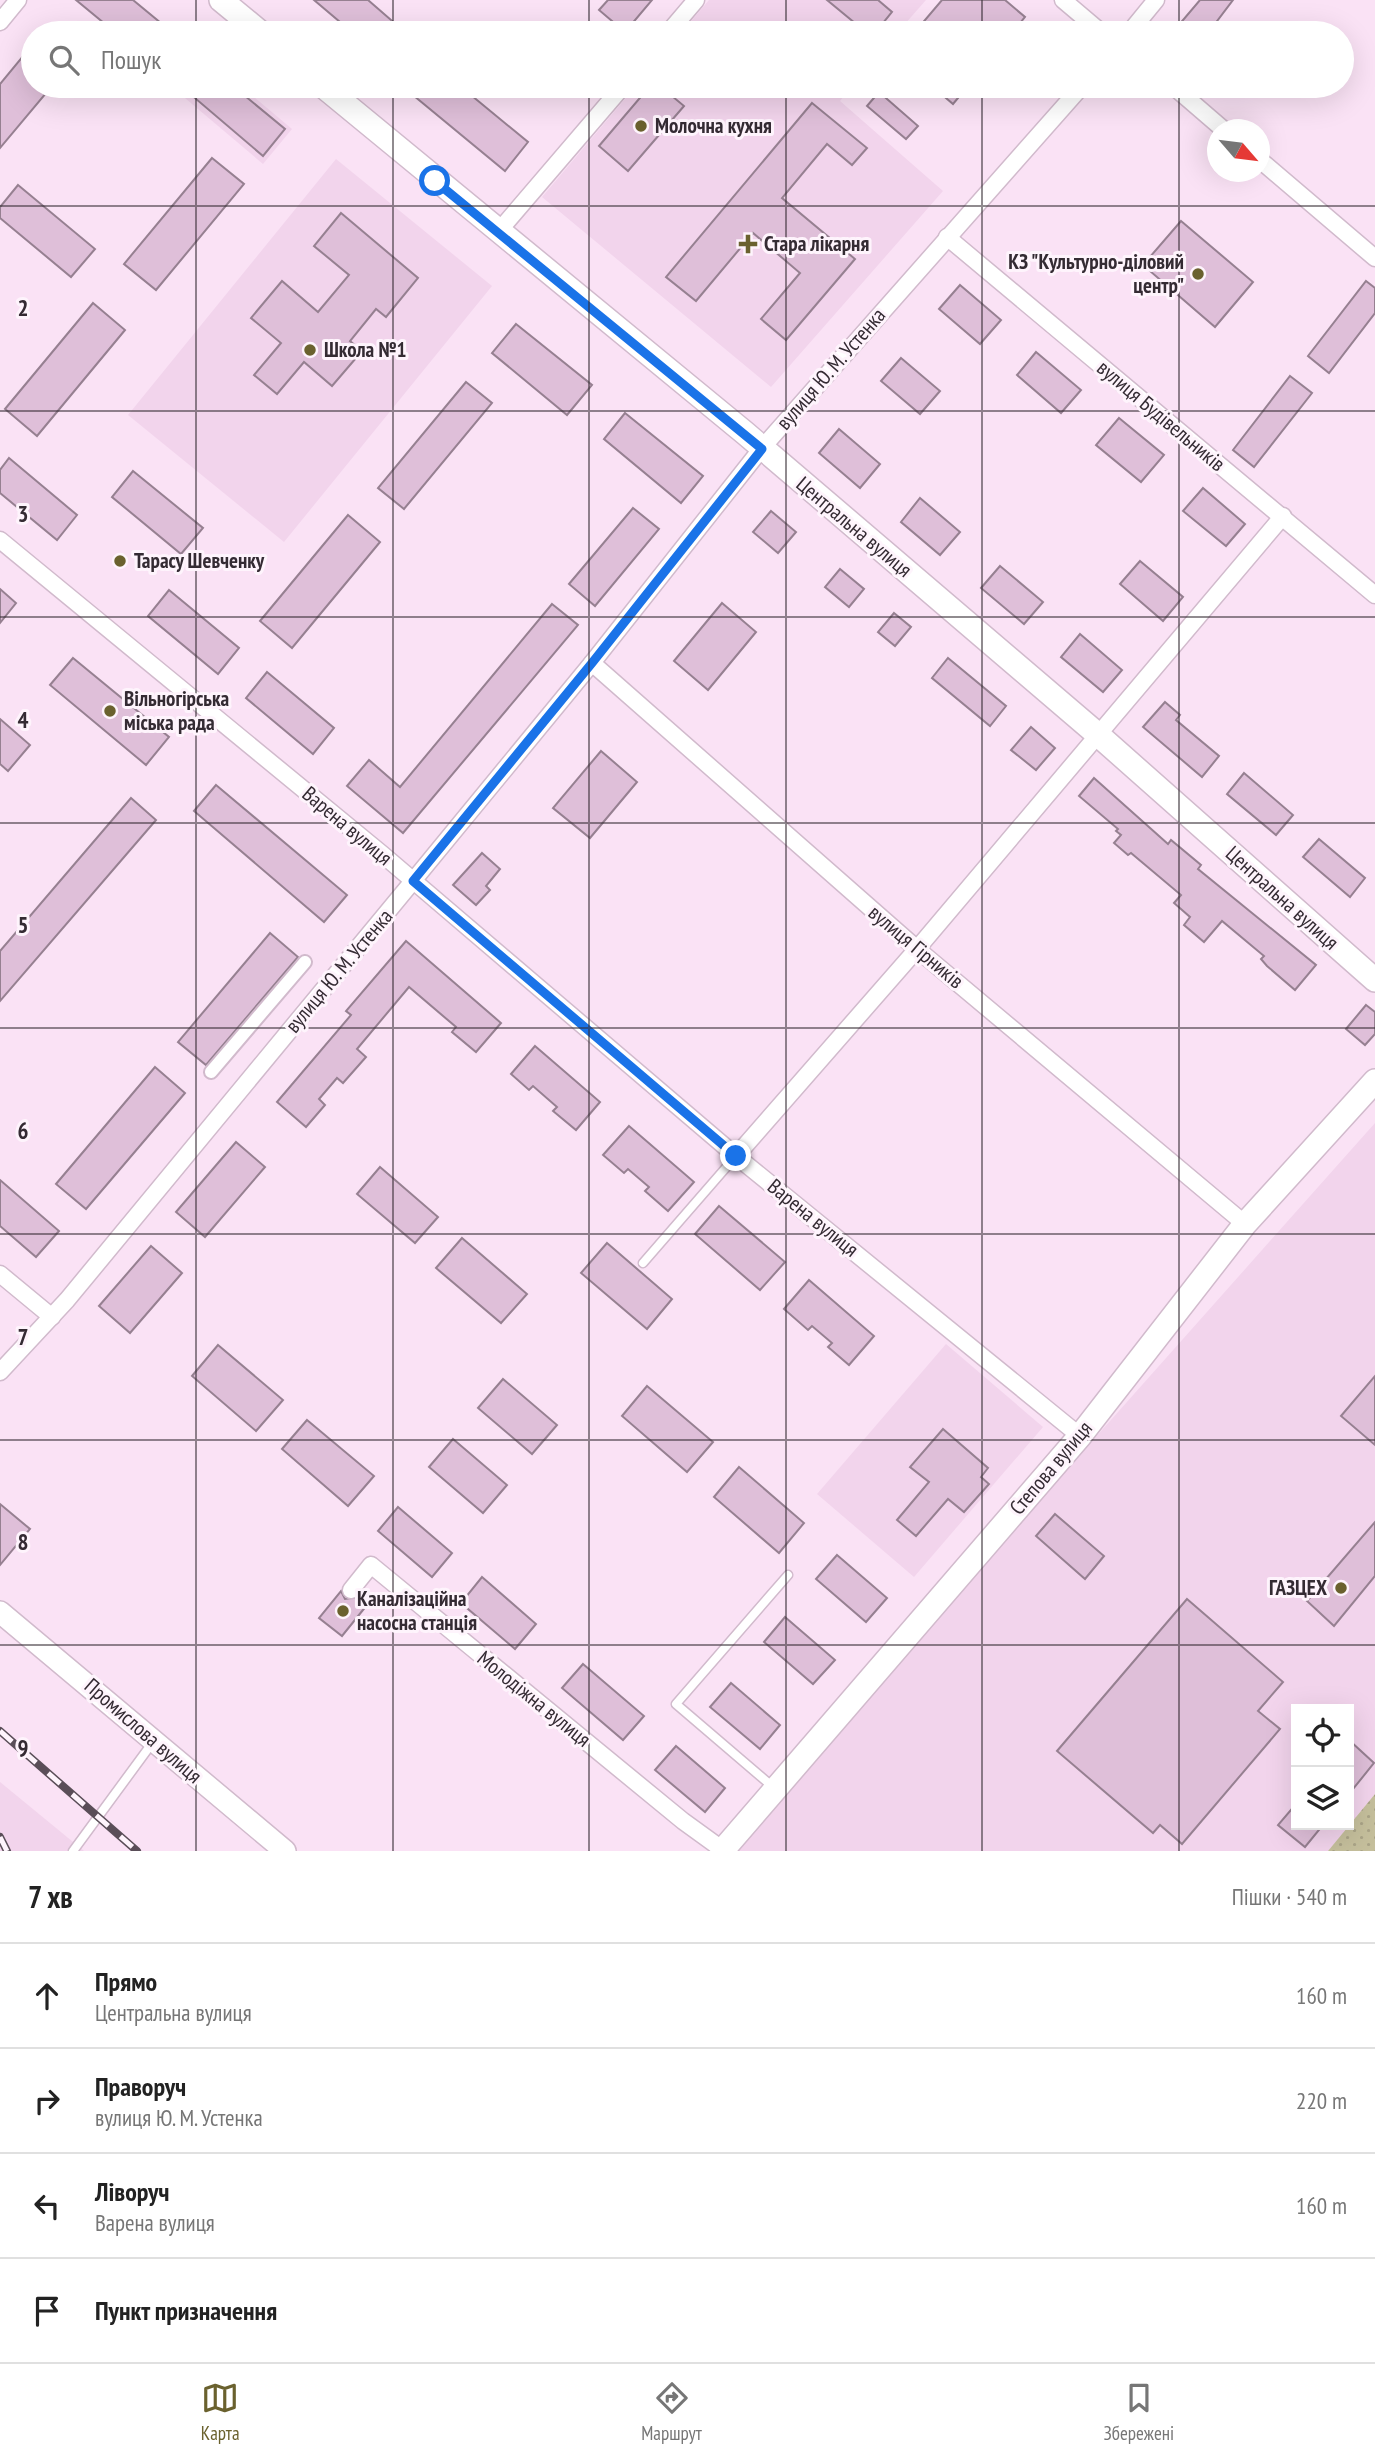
<!DOCTYPE html>
<html lang="uk">
<head>
<meta charset="utf-8">
<style>
	:root { --surface:#fff; --page:#f6f6f6; --text:#222; --muted:#767676; --line:#e0e0e0; --accent:#6a612e }
	body { margin:0; font-family:"PT Sans Narrow",sans-serif; background:var(--page); color:var(--text) }
	.controls { position:absolute; right:21px; bottom:21px; display:grid; overflow:hidden; border-radius:0px; box-shadow:0 7px 28px #0002 }
	.controls button { width:63px; height:63px; display:grid; place-items:center; padding:0; border:0; border-bottom:2px solid var(--line); background:var(--surface); color:var(--text); font:35px sans-serif }
	.compass { position:absolute; left:1207px; top:119px; width:63px; height:63px; border-radius:50%; background:var(--surface); box-shadow:0 7px 28px #0002; rotate:118deg }
	.stop { position:absolute; width:21px; height:21px; margin:-16px; border:5px solid #1a73e8; border-radius:50%; background:#fff }
	.stop.end { background:#1a73e8; border-color:#fff; box-shadow:0 2px 7px #0008 }
	.list { margin:0; padding:0; list-style:none }
	h2 { display:flex; justify-content:space-between; align-items:center; height:91px; margin:0; padding:0 28px; font-size:30px }
	h2 small { font-size:23px; font-weight:400; color:var(--muted) }
	.list li { display:grid; grid-template-columns:46px 1fr auto; gap:21px; align-items:center; box-sizing:border-box; height:105px; padding:0 28px; border-top:2px solid var(--line) }
	.list b { display:block; font-size:26px; white-space:nowrap }
	.list p { margin:0; font-size:23px; white-space:nowrap; color:var(--muted) }
	.list em { font-size:23px; font-style:normal; color:var(--muted) }
	.icon { flex:none; width:38px; height:38px; fill:none; stroke:currentColor; stroke-width:2; stroke-linecap:round; stroke-linejoin:round }
	.map { position:relative; flex:none; width:1375px; height:1851px; overflow:hidden }
	.search { position:absolute; background:var(--surface); box-shadow:0 7px 28px #0002; left:21px; right:21px; top:21px; height:77px; display:flex; align-items:center; gap:18px; box-sizing:border-box; padding:0 24px; border-radius:38px; color:var(--muted); font-size:26px }
	.sheet { height:511px; background:var(--surface) }
	nav { display:flex; justify-content:space-around; align-items:center; box-sizing:border-box; height:98px; border-top:2px solid var(--line); background:var(--surface); font-size:19px; color:var(--muted) }
	nav a { display:grid; justify-items:center; gap:4px }
	nav .on { color:var(--accent) }
	.map>svg:first-child { display:block }
	.built { fill:#f2d4ec; fill-rule:evenodd }
	.garden { fill:url(#garden-dots) }
	.building { fill:#dfbfd9; stroke:#968091; stroke-width:2 }
	.lines { fill:none; stroke-linecap:round; stroke-linejoin:round }
	.service-casing { stroke:#d1bacc; stroke-width:11 }
	.pedestrian-casing { stroke:#d1bacc; stroke-width:16 }
	.minor-casing { stroke:#d1bacc; stroke-width:19 }
	.tertiary-casing { stroke:#d1bacc; stroke-width:24 }
	.secondary-casing { stroke:#d1bacc; stroke-width:26 }
	.service { stroke:#fff; stroke-width:8 }
	.pedestrian { stroke:#fff; stroke-width:12 }
	.minor { stroke:#fff; stroke-width:16 }
	.tertiary { stroke:#fff; stroke-width:21 }
	.secondary { stroke:#fff; stroke-width:23 }
	.rail-casing { stroke:#5a4e58; stroke-width:8 }
	.rail { stroke:#fef4fc; stroke-width:5; stroke-dasharray:16; stroke-linecap:butt }
	.route { stroke:#1a73e8; stroke-width:9 }
	.grid { fill:none; stroke:#342b33; stroke-width:2; stroke-opacity:0.55 }
	.poi-dot { fill:#6a612e; stroke:#fef4fc; stroke-width:2.5 }
	.labels { text-anchor:middle; stroke-width:6; stroke-linejoin:round; paint-order:stroke }
	.poi-label { font-size:21px; font-weight:bold; fill:#342b33; stroke:#fef4fc; text-anchor:start }
	.street-label { font-size:21px; fill:#342b33; stroke:#fef4fc }
	.grid-label { font-size:23px; text-anchor:middle; font-weight:bold; fill:#342b33; stroke:#fef4fc; stroke-width:6; stroke-linejoin:round; paint-order:stroke }
</style>
</head>
<body>
<div class="map">
<svg width="1375" height="1851" viewBox="0 0 1375 1851">
	<defs>
		<pattern id="garden-dots" width="8" height="8" patternUnits="userSpaceOnUse" patternTransform="scale(1.75)"><rect width="8" height="8" fill="#c5bf9c"/><path d="M2 2h.1M6 6h.1" fill="none" stroke="#aaa487" stroke-width="1.8" stroke-linecap="round"/></pattern>
	</defs>
	<rect width="100%" height="100%" fill="#fae2f5"/>
	<g class="built">
		<polygon points="709,0 926,0 897,33 681,33"/>
		<polygon points="185,86 241,86 292,129 263,164 179,93"/>
		<polygon points="636,86 852,86 840,101 943,191 771,387 542,197"/>
		<polygon points="336,159 492,286 284,542 128,415"/>
		<path d="M1375,1123V1794L1328,1851H738L1078,1457ZM1296,1709H1349V1825H1296Z"/>
		<polygon points="946,1344 1043,1427 914,1577 817,1494"/>
		<polygon points="0,1782 84,1851 0,1851"/>
	</g>
	<polygon class="garden" points="1375,1794 1375,1851 1328,1851"/>
	<g class="building">
		<polygon points="76,0 133,0 173,33 116,33"/>
		<polygon points="314,0 368,0 398,26 392,33 353,33"/>
		<polygon points="608,0 652,0 625,32 599,10"/>
		<polygon points="827,0 878,0 892,12 875,33 867,33"/>
		<polygon points="942,0 1005,0 1025,17 1012,33 914,33"/>
		<polygon points="1200,0 1233,0 1208,33 1172,33"/>
		<polygon points="33,44 33,86 52,86 0,148 0,84"/>
		<polygon points="195,86 233,86 285,129 263,156 189,93"/>
		<polygon points="402,86 460,86 528,142 505,171"/>
		<polygon points="650,86 660,86 684,106 628,171 599,146"/>
		<polygon points="932,86 968,86 953,104"/>
		<polygon points="879,92 918,126 906,139 867,106"/>
		<polygon points="812,103 867,148 852,165 827,144 782,198 855,259 786,340 761,319 800,273 753,233 696,301 666,277"/>
		<polygon points="212,158 244,184 156,290 124,264"/>
		<polygon points="18,185 95,249 71,277 0,218 0,207"/>
		<polygon points="341,213 418,278 386,317 376,309 350,341 362,351 332,386 304,362 277,394 254,375 281,343 251,318 282,281 318,312 349,275 314,246"/>
		<polygon points="1181,221 1253,282 1215,327 1143,265"/>
		<polygon points="1366,281 1375,288 1375,313 1329,373 1308,356"/>
		<polygon points="960,285 1001,320 980,344 939,309"/>
		<polygon points="93,303 125,330 37,436 5,409"/>
		<polygon points="516,324 592,385 567,415 492,353"/>
		<polygon points="1036,352 1081,390 1061,413 1017,375"/>
		<polygon points="901,358 940,391 920,414 881,381"/>
		<polygon points="1290,376 1312,393 1254,467 1233,450"/>
		<polygon points="466,382 492,403 404,509 378,488"/>
		<polygon points="625,413 703,476 681,503 604,439"/>
		<polygon points="1119,418 1164,455 1141,482 1096,445"/>
		<polygon points="839,429 880,464 860,488 819,453"/>
		<polygon points="9,458 77,515 57,540 0,493 0,470"/>
		<polygon points="133,471 203,528 181,554 112,497"/>
		<polygon points="1203,488 1245,524 1226,546 1183,511"/>
		<polygon points="920,498 960,532 940,555 901,522"/>
		<polygon points="633,508 659,529 595,606 569,584"/>
		<polygon points="771,511 796,532 778,553 753,532"/>
		<polygon points="348,515 380,542 292,648 260,621"/>
		<polygon points="1140,561 1183,597 1163,621 1120,584"/>
		<polygon points="1000,566 1043,602 1024,624 981,588"/>
		<polygon points="840,569 864,589 849,607 825,587"/>
		<polygon points="0,589 16,603 0,623"/>
		<polygon points="169,590 239,648 218,674 148,616"/>
		<polygon points="722,603 756,632 708,690 674,661"/>
		<polygon points="552,604 578,625 403,833 347,786 369,760 400,787"/>
		<polygon points="894,613 911,627 895,646 878,632"/>
		<polygon points="1080,634 1122,670 1103,692 1061,657"/>
		<polygon points="73,658 169,737 146,765 50,685"/>
		<polygon points="948,658 1006,706 990,726 932,678"/>
		<polygon points="267,672 334,728 313,754 246,698"/>
		<polygon points="1165,702 1180,715 1176,720 1219,756 1202,777 1143,727"/>
		<polygon points="0,719 30,745 8,771 0,764"/>
		<polygon points="1031,727 1055,748 1036,770 1011,750"/>
		<polygon points="601,751 637,782 590,838 553,808"/>
		<polygon points="1244,773 1293,815 1276,835 1227,794"/>
		<polygon points="1094,778 1168,844 1171,840 1201,865 1198,869 1316,965 1295,990 1267,966 1261,959 1264,956 1222,921 1204,942 1184,925 1190,917 1174,903 1181,895 1131,853 1128,855 1114,843 1121,835 1116,831 1118,829 1079,796"/>
		<polygon points="216,785 347,895 324,922 194,811"/>
		<polygon points="131,798 156,820 0,1001 0,951"/>
		<polygon points="1319,839 1365,878 1350,897 1303,857"/>
		<polygon points="482,853 500,869 486,886 490,890 476,905 453,885"/>
		<polygon points="270,933 298,957 206,1065 178,1042"/>
		<polygon points="406,941 501,1023 476,1052 452,1032 456,1027 409,987 357,1049 366,1057 343,1083 337,1078 319,1099 325,1105 306,1127 277,1102 351,1015 346,1011"/>
		<polygon points="1366,1005 1375,1012 1375,1034 1365,1045 1346,1029"/>
		<polygon points="535,1046 600,1102 576,1130 553,1111 557,1107 533,1086 529,1090 511,1074"/>
		<polygon points="155,1067 185,1093 86,1209 56,1184"/>
		<polygon points="629,1126 694,1182 668,1211 645,1191 649,1187 628,1169 624,1173 603,1155"/>
		<polygon points="236,1142 265,1167 205,1237 176,1212"/>
		<polygon points="380,1167 438,1217 415,1243 357,1194"/>
		<polygon points="0,1180 59,1231 36,1257 0,1226"/>
		<polygon points="719,1206 785,1262 760,1290 695,1234"/>
		<polygon points="462,1238 527,1294 501,1323 436,1268"/>
		<polygon points="607,1243 672,1299 647,1329 581,1273"/>
		<polygon points="151,1246 182,1273 130,1333 99,1306"/>
		<polygon points="809,1280 874,1336 849,1365 828,1347 832,1343 812,1326 808,1330 784,1309"/>
		<polygon points="218,1345 283,1400 256,1431 192,1376"/>
		<polygon points="1375,1376 1375,1445 1341,1416"/>
		<polygon points="503,1379 557,1425 532,1454 478,1408"/>
		<polygon points="647,1386 713,1442 687,1472 622,1416"/>
		<polygon points="307,1420 374,1476 348,1506 282,1449"/>
		<polygon points="943,1429 988,1468 981,1477 989,1484 964,1512 948,1499 916,1536 897,1520 929,1482 910,1467"/>
		<polygon points="453,1439 507,1485 483,1513 429,1467"/>
		<polygon points="739,1467 804,1523 779,1553 714,1497"/>
		<polygon points="0,1504 30,1529 0,1565"/>
		<polygon points="398,1507 452,1553 432,1577 378,1531"/>
		<polygon points="1055,1514 1104,1556 1085,1579 1036,1536"/>
		<polygon points="1375,1522 1375,1576 1334,1626 1307,1601"/>
		<polygon points="837,1555 887,1598 866,1622 816,1579"/>
		<polygon points="482,1577 536,1624 515,1649 461,1603"/>
		<polygon points="341,1591 345,1599 358,1597 367,1605 342,1636 319,1618"/>
		<polygon points="1187,1599 1283,1682 1258,1711 1280,1729 1182,1844 1160,1825 1153,1833 1057,1751"/>
		<polygon points="785,1617 835,1660 813,1684 764,1642"/>
		<polygon points="583,1664 644,1716 623,1740 562,1688"/>
		<polygon points="731,1683 780,1725 760,1749 710,1707"/>
		<polygon points="1349,1740 1374,1763 1349,1794"/>
		<polygon points="676,1746 725,1788 705,1812 655,1770"/>
		<polygon points="1296,1804 1296,1825 1323,1825 1305,1847 1278,1825"/>
	</g>
	<g class="lines">
		<defs>
			<g id="service">
				<polyline points="643,1263 736,1156"/>
				<polyline points="773,1787 676,1704 788,1575"/>
				<polyline points="73,1851 153,1742"/>
			</g>
			<polyline id="pedestrian" points="211,1072 305,962"/>
			<g id="minor">
				<polyline points="1063,0 1102,33"/>
				<polyline points="0,22 18,0"/>
				<polyline points="668,33 696,0"/>
				<polyline points="1129,33 1156,0"/>
				<polyline points="1173,86 1224,130"/>
				<polyline points="1260,160 1375,258"/>
				<polyline points="498,232 623,86"/>
				<polyline points="947,237 1375,595"/>
				<polyline points="0,540 382,854 736,1156 1080,1436"/>
				<polyline points="592,663 917,949 1245,1224"/>
				<polyline points="736,1156 917,949 1283,516"/>
				<polyline points="0,1274 52,1317"/>
				<polyline points="0,1372 67,1300 413,881 592,663 762,448 1082,86"/>
				<polyline points="351,1590 371,1565 683,1821 723,1850"/>
			</g>
			<polyline id="tertiary" points="0,1612 285,1851"/>
			<g id="secondary">
				<polyline points="221,0 261,33"/>
				<polyline points="323,86 745,433 1096,733 1375,980"/>
				<polyline points="722,1851 1080,1436 1245,1224 1375,1081"/>
			</g>
		</defs>
		<use href="#service" class="service-casing"/>
		<use href="#pedestrian" class="pedestrian-casing"/>
		<use href="#minor" class="minor-casing"/>
		<use href="#tertiary" class="tertiary-casing"/>
		<use href="#secondary" class="secondary-casing"/>
		<use href="#service" class="service"/>
		<use href="#pedestrian" class="pedestrian"/>
		<use href="#minor" class="minor"/>
		<use href="#tertiary" class="tertiary"/>
		<use href="#secondary" class="secondary"/>
		<defs>
			<g id="rail">
				<polyline points="0,1731 137,1851"/>
				<polyline points="0,1837 7,1851"/>
			</g>
		</defs>
		<use href="#rail" class="rail-casing"/>
		<use href="#rail" class="rail"/>
	</g>
	<g class="lines">
		<polyline class="route" points="435,181 762,449 592,663 413,881 736,1156"/>
	</g>
	<path class="grid" d="M196,0V33M393,0V33M589,0V33M786,0V33M982,0V33M1179,0V33M196,86V1851M393,86V1851M589,86V1851M786,86V1851M982,86V1851M1179,86V1851M0,206H1375M0,411H1375M0,617H1375M0,823H1375M0,1028H1375M0,1234H1375M0,1440H1375M0,1645H1375"/>
	<g class="poi-dot">
		<circle cx="641" cy="126" r="7"/>
		<path d="M744.5 233.5h7v7h7v7h-7v7h-7v-7h-7v-7h7z"/>
		<circle cx="1198" cy="274" r="7"/>
		<circle cx="310" cy="350" r="7"/>
		<circle cx="120" cy="561" r="7"/>
		<circle cx="110" cy="711" r="7"/>
		<circle cx="1341" cy="1588" r="7"/>
		<circle cx="343" cy="1611" r="7"/>
	</g>
	<g class="labels">
		<g class="poi-label">
			<text x="655" y="133">Молочна кухня</text>
			<text x="764" y="251">Стара лікарня</text>
			<text x="1184" y="269" text-anchor="end">КЗ "Культурно-діловий<tspan x="1184" dy="24">центр"</tspan></text>
			<text x="324" y="357">Школа №1</text>
			<text x="134" y="568">Тарасу Шевченку</text>
			<text x="124" y="706">Вільногірська<tspan x="124" dy="24">міська рада</tspan></text>
			<text x="1327" y="1595" text-anchor="end">ГАЗЦЕХ</text>
			<text x="357" y="1606">Каналізаційна<tspan x="357" dy="24">насосна станція</tspan></text>
		</g>
		<g class="street-label">
			<text transform="translate(831 369) rotate(-49)" y="7">вулиця Ю. М. Устенка</text>
			<text transform="translate(1161 416) rotate(40)" y="7">вулиця Будівельників</text>
			<text transform="translate(854 527) rotate(40)" y="7">Центральна вулиця</text>
			<text transform="translate(347 826) rotate(40)" y="7">Варена вулиця</text>
			<text transform="translate(1282 898) rotate(42)" y="7">Центральна вулиця</text>
			<text transform="translate(916 947) rotate(40)" y="7">вулиця Гірників</text>
			<text transform="translate(339 971) rotate(-50)" y="7">вулиця Ю. М. Устенка</text>
			<text transform="translate(813 1218) rotate(39)" y="7">Варена вулиця</text>
			<text transform="translate(1051 1468) rotate(-50)" y="7">Степова вулиця</text>
			<text transform="translate(534 1699) rotate(39)" y="7">Молодіжна вулиця</text>
			<text transform="translate(143 1731) rotate(41)" y="7">Промислова вулиця</text>
		</g>
	</g>
	<g class="grid-label">
		<text x="23" y="316">2</text>
		<text x="23" y="522">3</text>
		<text x="23" y="728">4</text>
		<text x="23" y="933">5</text>
		<text x="23" y="1139">6</text>
		<text x="23" y="1345">7</text>
		<text x="23" y="1550">8</text>
		<text x="23" y="1756">9</text>
	</g>
</svg>
<div class="controls">
<button><svg class="icon" aria-label="locate" viewBox="0 0 24 24"><circle cx="12" cy="12" r="6"/><path d="M12 2v4M12 18v4M2 12h4M18 12h4"/></svg></button>
<button><svg class="icon" aria-label="layers" viewBox="0 0 24 24"><path d="M12 4l9 5-9 5-9-5zM3 14l9 5 9-5"/></svg></button>
</div>
<svg class="compass" viewBox="-18 -18 36 36"><path d="M0-13l5 13h-10z" fill="#e53935"/><path d="M0 13l5-13h-10z" fill="#767676"/></svg>
<div class="stop" style="left:435px;top:181px"></div>
<div class="stop end" style="left:736px;top:1156px"></div>
<div class="search"><svg class="icon" aria-label="search" viewBox="0 0 24 24"><circle cx="10" cy="10" r="6"/><path d="M15 15l6 6"/></svg>Пошук</div>
</div>
<section class="sheet">
<h2>7 хв<small>Пішки · 540 m</small></h2>
<ul class="list">
<li><svg class="icon" aria-label="ahead" viewBox="0 0 24 24"><path d="M12 20V5M6 11l6-6 6 6"/></svg><div><b>Прямо</b><p>Центральна вулиця</p></div><em>160 m</em></li>
<li><svg class="icon" aria-label="right" viewBox="0 0 24 24"><path d="M7 20v-9h11M14 6l5 5-5 5"/></svg><div><b>Праворуч</b><p>вулиця Ю. М. Устенка</p></div><em>220 m</em></li>
<li><svg class="icon" aria-label="left" viewBox="0 0 24 24"><path d="M17 20v-9H6M10 6l-5 5 5 5"/></svg><div><b>Ліворуч</b><p>Варена вулиця</p></div><em>160 m</em></li>
<li><svg class="icon" aria-label="arrive" viewBox="0 0 24 24"><path d="M6 21V4h12l-3 4 3 4H6"/></svg><div><b>Пункт призначення</b></div></li>
</ul>
</section>
<nav>
<a class="on"><svg class="icon" aria-label="map" viewBox="0 0 24 24"><path d="M3 6l6-2 6 2 6-2v14l-6 2-6-2-6 2zM9 4v14M15 6v14"/></svg>Карта</a>
<a><svg class="icon" aria-label="directions" viewBox="0 0 24 24"><path d="M12 3l9 9-9 9-9-9zM9 14v-3h6M13 9l2 2-2 2"/></svg>Маршрут</a>
<a><svg class="icon" aria-label="saved" viewBox="0 0 24 24"><path d="M7 4h10v16l-5-4-5 4z"/></svg>Збережені</a>
</nav>
</body>
</html>
